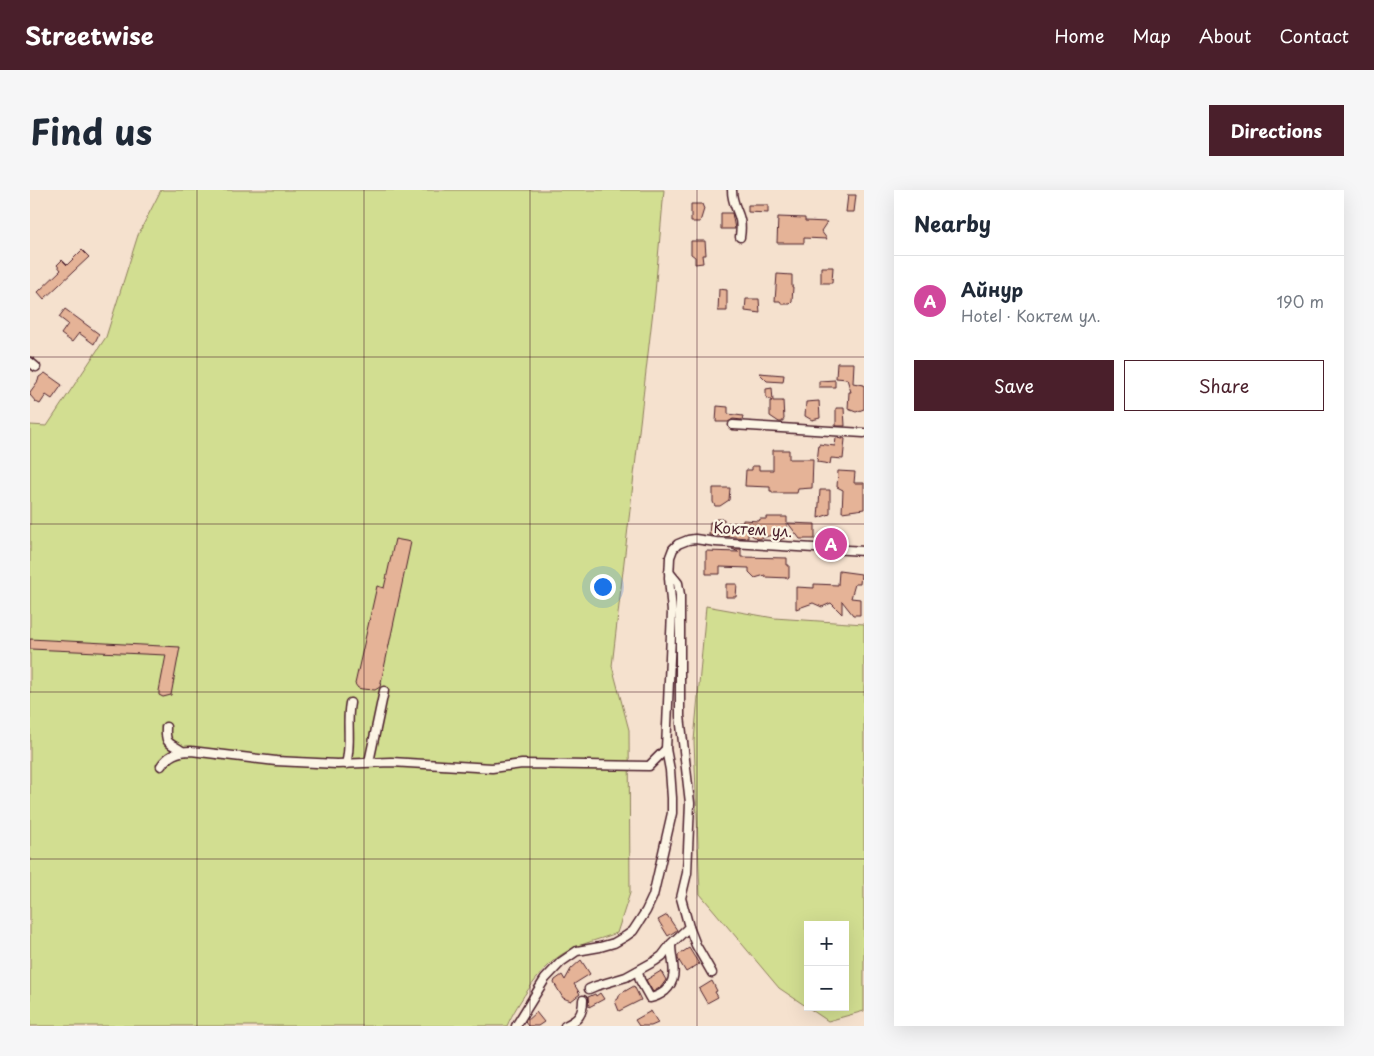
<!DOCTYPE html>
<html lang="en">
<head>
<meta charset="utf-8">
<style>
	:root { --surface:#fff; --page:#f6f6f7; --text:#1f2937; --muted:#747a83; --line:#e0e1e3; --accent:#4a1f2b }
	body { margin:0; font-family:"Playpen Sans",sans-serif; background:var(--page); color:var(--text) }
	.controls { position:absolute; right:15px; bottom:15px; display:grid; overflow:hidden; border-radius:0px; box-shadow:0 5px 20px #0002 }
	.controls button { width:45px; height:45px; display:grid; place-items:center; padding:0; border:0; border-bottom:1px solid var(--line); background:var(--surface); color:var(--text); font:25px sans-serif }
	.you { position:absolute; left:572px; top:396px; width:18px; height:18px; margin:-12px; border:4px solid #fff; border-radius:50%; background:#1a73e8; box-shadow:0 0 0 8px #1a73e833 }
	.badge { display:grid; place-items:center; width:32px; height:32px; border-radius:50%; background:var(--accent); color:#fff; font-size:16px; font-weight:700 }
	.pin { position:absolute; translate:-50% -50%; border:2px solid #fff; box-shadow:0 1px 5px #0006 }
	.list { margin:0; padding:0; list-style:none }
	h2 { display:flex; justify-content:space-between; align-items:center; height:65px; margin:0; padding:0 20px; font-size:21px }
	h2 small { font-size:16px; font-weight:400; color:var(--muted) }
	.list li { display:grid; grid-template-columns:32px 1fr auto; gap:15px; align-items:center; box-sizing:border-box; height:90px; padding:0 20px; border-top:1px solid var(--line) }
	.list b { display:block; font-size:19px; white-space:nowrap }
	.list p { margin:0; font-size:16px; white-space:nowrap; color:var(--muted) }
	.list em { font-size:16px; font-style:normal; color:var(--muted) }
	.actions { display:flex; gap:10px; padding:15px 20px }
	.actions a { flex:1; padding:11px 0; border:1px solid var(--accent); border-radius:0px; text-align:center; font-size:18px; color:var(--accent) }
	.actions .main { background:var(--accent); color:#fff }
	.map { position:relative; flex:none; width:834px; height:836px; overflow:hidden; border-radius:0px }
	header { display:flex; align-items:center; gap:30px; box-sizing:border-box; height:70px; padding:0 25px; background:var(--accent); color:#fff }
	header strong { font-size:24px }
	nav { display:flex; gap:28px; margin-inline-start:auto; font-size:18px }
	.intro { display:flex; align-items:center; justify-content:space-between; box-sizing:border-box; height:120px; padding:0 30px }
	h1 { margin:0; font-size:35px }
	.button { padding:12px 22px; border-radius:0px; background:var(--accent); color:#fff; font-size:18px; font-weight:700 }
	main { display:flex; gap:30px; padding:0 30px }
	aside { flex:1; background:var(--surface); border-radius:0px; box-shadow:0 5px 20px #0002 }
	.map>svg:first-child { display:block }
	.green { fill:#d2de91; stroke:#8e7e5e; fill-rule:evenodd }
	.building { fill:#e5b397; stroke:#4a1f2b }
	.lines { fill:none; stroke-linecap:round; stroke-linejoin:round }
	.minor-casing { stroke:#4a1f2b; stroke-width:11 }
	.minor { stroke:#fcf5e5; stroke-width:8 }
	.grid { fill:none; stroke:#4a1f2b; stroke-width:1; stroke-opacity:0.55 }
	.labels { text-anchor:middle; stroke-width:4.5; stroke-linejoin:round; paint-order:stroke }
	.street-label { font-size:15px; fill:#4a1f2b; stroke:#fcf5e5 }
</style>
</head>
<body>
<header>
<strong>Streetwise</strong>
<nav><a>Home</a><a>Map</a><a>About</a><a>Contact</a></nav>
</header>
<div class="intro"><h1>Find us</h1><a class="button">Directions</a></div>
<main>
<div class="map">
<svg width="834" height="836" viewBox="0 0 834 836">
	<rect width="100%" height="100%" fill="#f5e1ce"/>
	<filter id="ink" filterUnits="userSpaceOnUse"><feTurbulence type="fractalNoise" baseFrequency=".02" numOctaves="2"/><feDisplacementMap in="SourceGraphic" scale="10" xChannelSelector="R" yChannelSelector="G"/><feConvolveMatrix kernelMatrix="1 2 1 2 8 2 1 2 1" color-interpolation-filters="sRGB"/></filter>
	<g filter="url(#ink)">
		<g class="green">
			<path d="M131,0H634L625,103L582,476L599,540L600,703L587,743C571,749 552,753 536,762C514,773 487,813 477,836H0V235L17,236L76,147L108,45Z"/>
			<path d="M676,416L744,428L834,434V821L798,831L749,798L670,704L664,551ZM778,735H815V817H778Z"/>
		</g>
		<g class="building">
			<polygon points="818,5 826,5 824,22 816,22"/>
			<polygon points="661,14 672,14 674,19 670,32 661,32"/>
			<polygon points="718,15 738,15 738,23 718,22"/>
			<polygon points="691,23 702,23 705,39 691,39"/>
			<polygon points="748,27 775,28 775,31 797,32 791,41 797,49 774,48 774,53 747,53"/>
			<polygon points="661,51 675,51 676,65 672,65 673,73 665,74 665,67 661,64"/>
			<polygon points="52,60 59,67 14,109 8,102 31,80 27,75 32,70 37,75"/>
			<polygon points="791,77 803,77 802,93 791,93"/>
			<polygon points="747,84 762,85 762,97 763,97 762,112 760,114 752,114 750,111 745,111"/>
			<polygon points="689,99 697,100 697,121 688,121"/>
			<polygon points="716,109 729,109 730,123 715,121"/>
			<polygon points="35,119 69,144 64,154 49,143 42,152 31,144 38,134 29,127"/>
			<polygon points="807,173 824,173 823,193 834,195 834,219 826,222 818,219 819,202 821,202 817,189 806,188"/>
			<polygon points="15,183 32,195 22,209 16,205 10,214 6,212 0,205 0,202 8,191 9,187"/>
			<polygon points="729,183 754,185 753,192 737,191"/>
			<polygon points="805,190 805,197 789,197 789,191"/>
			<polygon points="742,198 743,211 753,211 754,229 752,232 749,232 740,226 740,211 742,211 736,207 736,199"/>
			<polygon points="789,211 790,228 782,230 775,226 776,212"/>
			<polygon points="687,216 698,217 698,224 713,226 712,230 703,229 698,232 686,232"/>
			<polygon points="806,218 814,218 815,236 806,236"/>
			<polygon points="812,247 815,249 813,269 801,268 800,274 787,272 789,254 805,256 806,248 813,249"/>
			<polygon points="743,260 759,260 759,269 783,269 782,298 768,299 767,303 742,303 742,301 740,301 740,297 715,296 716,280 722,280 722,276 729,276 729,280 743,280"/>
			<polygon points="808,281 825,282 824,293 834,293 834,319 812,322 813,300 807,297"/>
			<polygon points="683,298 700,298 699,310 690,316 685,316 683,312"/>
			<polygon points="790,300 800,300 800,324 788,328"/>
			<polygon points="737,327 757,327 757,347 750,350 742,347 742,345 728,349 718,343 718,348 679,345 680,332 686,332 686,329 694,329 694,338 712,339 713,330 729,331 730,329 737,329"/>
			<polygon points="758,333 785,334 785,349 770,349"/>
			<polygon points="365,349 381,352 350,497 345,500 332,499 328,498 325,494 347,396 354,398"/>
			<polygon points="702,359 711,359 711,367 757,368 757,375 759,375 759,388 735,387 735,385 725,388 719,382 719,378 690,377 690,384 676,384 676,361 709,362"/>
			<polygon points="809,381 831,384 830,394 825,394 821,408 830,409 830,425 823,425 812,411 812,424 801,413 792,417 783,413 766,419 766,397 784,398 784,394 808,395"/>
			<polygon points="696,394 707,394 706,407 696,407"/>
			<polygon points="0,449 150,457 141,505 133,507 129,505 129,501 136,465 0,459"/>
			<polygon points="637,725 647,740 638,746 628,730"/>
			<polygon points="659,758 669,774 656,782 648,769 648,765"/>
			<polygon points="551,770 560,784 544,794 550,804 541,811 533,808 524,793 525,790 532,785 535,790 541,779"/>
			<polygon points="631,781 636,790 631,797 623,802 616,790"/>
			<polygon points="682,791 687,801 685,802 688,807 677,813 669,799"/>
			<polygon points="604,796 611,810 589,821 585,811 588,809 590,804"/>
			<polygon points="570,803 574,809 559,817 558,807 565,804 566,806"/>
			<polygon points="621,821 628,833 621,836 609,836 605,830"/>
			<polygon points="506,822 514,832 508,836 498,836 495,832"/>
		</g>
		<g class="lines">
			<defs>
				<g id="minor">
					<path d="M702,0C702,20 714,23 710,47"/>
					<polyline points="0,172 6,177"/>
					<polyline points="703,235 834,243"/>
					<path d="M136,537C135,556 140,552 152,561"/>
					<polyline points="339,572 354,501"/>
					<path d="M316,574C322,554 316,533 320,513"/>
					<path d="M131,576C138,565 148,561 161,561L246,571L307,574L361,572L462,578L492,574L619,576L636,559"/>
					<polyline points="659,737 666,755 682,783"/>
					<path d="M608,781L610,790L620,808C626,807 630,805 635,801C650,787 641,772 641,755"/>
					<polyline points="559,799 566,796 596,787 625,771 632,766 641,754 659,737 651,708 657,683 660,613 650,526 650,405 648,393 639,382"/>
					<polyline points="486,836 515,789 531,772 547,761 570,757 584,753 596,746 603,741 616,721 623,706 642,623 642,608 640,580 636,559 642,422 639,388 640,367 643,359 648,354 658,350 665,349 686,352 834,361"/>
					<path d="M535,836C548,830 553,825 553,810"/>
				</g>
			</defs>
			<use href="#minor" class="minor-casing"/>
			<use href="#minor" class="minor"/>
		</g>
	</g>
	<path class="grid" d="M167,0V836M334,0V836M500,0V836M667,0V836M0,167H834M0,334H834M0,502H834M0,669H834"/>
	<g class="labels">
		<g class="street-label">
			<text transform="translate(723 340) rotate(3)" y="5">Коктем ул.</text>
		</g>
	</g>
</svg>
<div class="controls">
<button>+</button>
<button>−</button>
</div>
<div class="you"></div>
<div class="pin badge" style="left:801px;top:354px;background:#d1479c">A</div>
</div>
<aside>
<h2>Nearby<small></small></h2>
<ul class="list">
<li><span class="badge" style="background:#d1479c">A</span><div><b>Айнур</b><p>Hotel · Коктем ул.</p></div><em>190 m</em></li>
</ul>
<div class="actions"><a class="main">Save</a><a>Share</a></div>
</aside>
</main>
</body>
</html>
